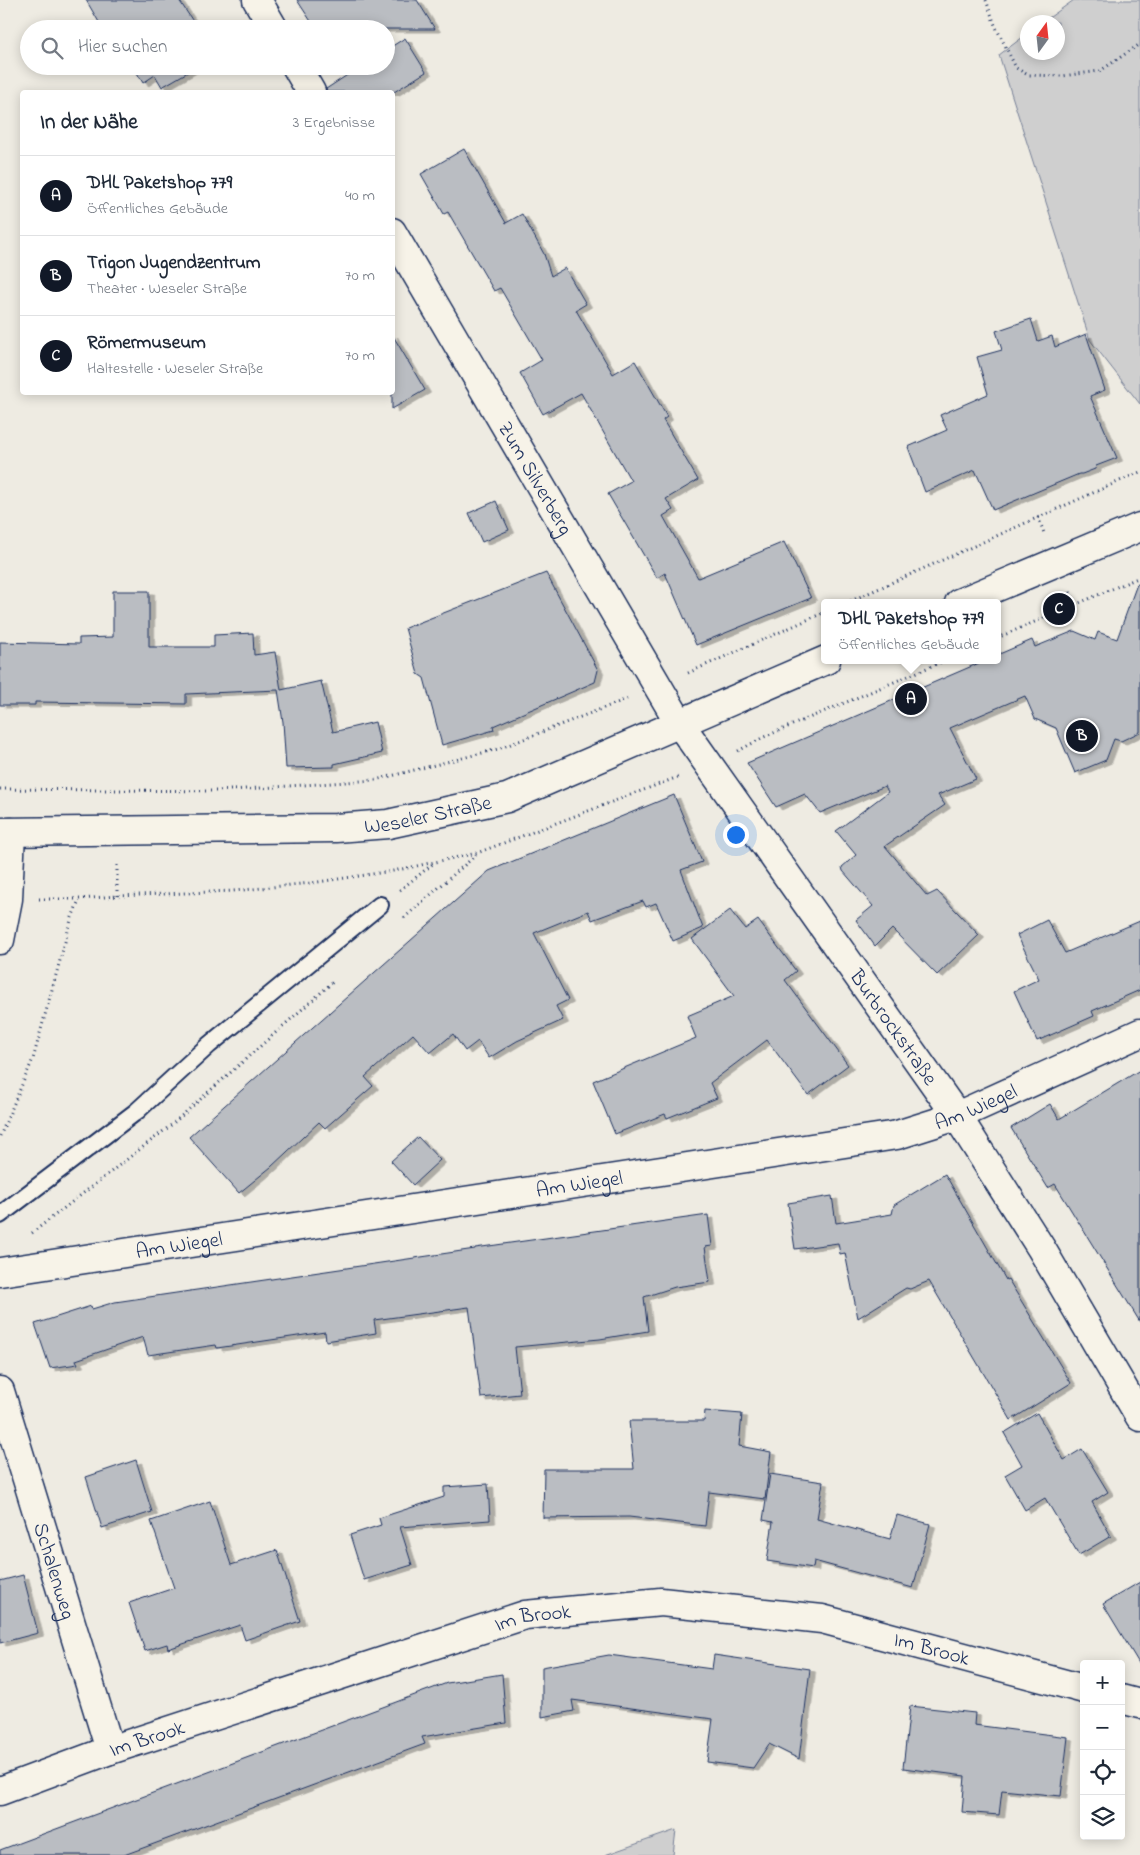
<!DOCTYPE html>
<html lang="de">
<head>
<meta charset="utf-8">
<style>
	:root { --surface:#fff; --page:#f6f6f7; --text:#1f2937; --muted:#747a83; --line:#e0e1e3; --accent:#111827 }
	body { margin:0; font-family:"Indie Flower",sans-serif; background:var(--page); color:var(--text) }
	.controls { position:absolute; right:15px; bottom:15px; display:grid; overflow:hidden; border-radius:5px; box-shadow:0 2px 12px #0003 }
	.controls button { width:45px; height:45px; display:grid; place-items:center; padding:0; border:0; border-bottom:1px solid var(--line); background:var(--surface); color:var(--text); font:25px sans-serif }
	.compass { position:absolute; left:1020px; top:15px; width:45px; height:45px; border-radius:50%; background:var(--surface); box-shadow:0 2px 12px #0003; rotate:15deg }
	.you { position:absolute; left:735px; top:834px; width:18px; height:18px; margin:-12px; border:4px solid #fff; border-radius:50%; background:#1a73e8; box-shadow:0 0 0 8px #1a73e833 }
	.badge { display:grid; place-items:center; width:32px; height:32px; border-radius:50%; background:var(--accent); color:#fff; font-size:16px; font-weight:700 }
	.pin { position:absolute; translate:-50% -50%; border:2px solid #fff; box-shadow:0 1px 5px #0006 }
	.popup { position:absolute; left:821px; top:599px; width:180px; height:65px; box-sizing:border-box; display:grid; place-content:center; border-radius:5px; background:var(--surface); filter:drop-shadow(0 1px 4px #0005); font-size:16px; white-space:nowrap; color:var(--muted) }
	.popup b { font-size:19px; color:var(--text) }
	.popup::after { content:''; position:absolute; left:50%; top:100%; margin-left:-10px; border:10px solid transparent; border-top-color:var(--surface) }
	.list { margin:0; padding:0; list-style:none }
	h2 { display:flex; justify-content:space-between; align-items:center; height:65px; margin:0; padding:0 20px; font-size:21px }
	h2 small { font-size:16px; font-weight:400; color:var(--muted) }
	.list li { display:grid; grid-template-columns:32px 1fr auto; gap:15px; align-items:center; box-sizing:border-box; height:80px; padding:0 20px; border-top:1px solid var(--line) }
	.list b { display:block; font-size:19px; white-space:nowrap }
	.list p { margin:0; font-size:16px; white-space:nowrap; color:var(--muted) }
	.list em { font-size:16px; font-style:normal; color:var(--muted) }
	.icon { flex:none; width:28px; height:28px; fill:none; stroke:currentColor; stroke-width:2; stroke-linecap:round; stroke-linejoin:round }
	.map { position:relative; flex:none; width:1140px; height:1855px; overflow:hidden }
	.search { position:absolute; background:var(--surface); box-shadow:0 2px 12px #0003; left:20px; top:20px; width:375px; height:55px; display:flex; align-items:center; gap:12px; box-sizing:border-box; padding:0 18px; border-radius:28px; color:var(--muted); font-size:19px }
	.panel { position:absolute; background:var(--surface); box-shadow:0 2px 12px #0003; left:20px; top:90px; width:375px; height:305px; border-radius:5px }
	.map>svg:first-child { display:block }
	.green { fill:#cfcfcf; stroke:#757f96 }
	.building { fill:#babdc2; stroke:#1b2f5e; filter:url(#shadow) }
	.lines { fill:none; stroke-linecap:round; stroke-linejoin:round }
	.service-casing { stroke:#1b2f5e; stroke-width:20 }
	.minor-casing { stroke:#1b2f5e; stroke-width:31 }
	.secondary-casing { stroke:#1b2f5e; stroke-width:31 }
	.primary-casing { stroke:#1b2f5e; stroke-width:31 }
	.path { stroke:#1b2f5e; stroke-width:3; stroke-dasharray:1 4; stroke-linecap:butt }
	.service { stroke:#f7f3e8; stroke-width:16 }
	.minor { stroke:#f7f3e8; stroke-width:28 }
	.secondary { stroke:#f7f3e8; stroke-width:28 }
	.primary { stroke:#f7f3e8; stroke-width:28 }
	.labels { text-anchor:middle; stroke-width:4; stroke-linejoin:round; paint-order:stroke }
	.street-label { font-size:21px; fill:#1b2f5e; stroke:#f7f3e8 }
</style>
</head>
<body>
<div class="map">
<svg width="1140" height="1855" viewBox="0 0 1140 1855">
	<defs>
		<filter id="shadow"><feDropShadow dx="5.5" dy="3" stdDeviation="0" flood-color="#0004"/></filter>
	</defs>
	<rect width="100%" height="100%" fill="#eeebe2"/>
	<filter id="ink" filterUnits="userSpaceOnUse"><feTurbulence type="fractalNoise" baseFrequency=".02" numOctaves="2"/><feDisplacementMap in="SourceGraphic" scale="10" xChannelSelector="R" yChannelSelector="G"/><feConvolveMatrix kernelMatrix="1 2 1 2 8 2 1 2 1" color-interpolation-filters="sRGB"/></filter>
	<g filter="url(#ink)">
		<g class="green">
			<polygon points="1074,0 1140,0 1140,404 1090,340 999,55 1027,34 1028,52 1058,52 1058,22 1043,22"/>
			<polygon points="676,1830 673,1855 605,1855"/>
		</g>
		<g class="building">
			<polygon points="86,0 179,0 198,29 103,29"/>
			<polygon points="297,0 417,0 435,29 316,29"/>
			<polygon points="405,38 426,72 394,92 327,92 326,89 361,66 386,66 386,50"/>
			<polygon points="133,66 191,66 193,69 162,87 155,75 143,83"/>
			<polygon points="464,149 506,223 522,214 544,254 551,276 565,268 586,304 576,310 613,374 635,361 667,417 663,420 698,480 666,499 673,510 663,516 698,578 784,542 811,598 696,645 665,573 657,578 608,494 631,481 581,393 543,414 520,373 542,360 500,288 494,291 448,212 444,214 421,174"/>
			<polygon points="1031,319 1038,341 1052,336 1055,347 1086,334 1105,390 1090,396 1117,458 1096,466 1095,469 1082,474 1079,474 993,510 975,470 925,492 908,447 947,430 940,415 988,394 977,357 1002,350 996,331"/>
			<polygon points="392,334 425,390 392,409"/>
			<polygon points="496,501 509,530 482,542 469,513"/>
			<polygon points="546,573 598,670 595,682 493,726 494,730 442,745 424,678 418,674 405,628"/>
			<polygon points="1137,584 1140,585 1140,732 1121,741 1114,739 1106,760 1075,773 1056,728 1035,719 1025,696 950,728 976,779 938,795 945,805 885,846 927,896 937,891 979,935 937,975 892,929 875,946 856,920 873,906 843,871 842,867 856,855 836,831 888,792 885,786 820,813 805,794 776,807 747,763 986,660 997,660 997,655 1032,640 1035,647 1074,631 1095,640 1098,632 1117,639"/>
			<polygon points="113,591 149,591 149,647 214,647 214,635 253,633 254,655 275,652 281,690 321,681 333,732 375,722 382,753 334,764 334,767 286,768 283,722 278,690 186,694 186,704 35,702 35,705 0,705 0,642 79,644 79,638 113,637"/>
			<polygon points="674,795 702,862 681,870 703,928 673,941 656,903 646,907 643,901 592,920 588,911 534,933 568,1000 556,1006 563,1020 517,1041 489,1058 478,1041 465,1051 453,1034 430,1053 413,1034 365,1077 373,1086 325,1128 319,1122 271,1167 239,1193 189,1137 489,871"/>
			<polygon points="730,910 745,929 758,920 796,971 785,980 848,1065 808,1095 767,1040 710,1083 717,1098 667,1118 665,1114 615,1134 593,1081 696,1038 687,1016 734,996 692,939"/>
			<polygon points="1047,920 1065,953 1140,921 1140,990 1092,1011 1094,1016 1037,1041 1014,991 1039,979 1017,935"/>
			<polygon points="1140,1070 1140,1322 1055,1184 1048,1188 1011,1128 1050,1104 1059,1119"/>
			<polygon points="418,1137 440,1160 413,1185 391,1161"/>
			<polygon points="945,1174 1006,1280 1008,1279 1071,1383 1011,1420 929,1281 910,1289 906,1288 858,1318 845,1253 840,1254 838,1243 795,1249 788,1203 832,1196 836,1223 892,1214 894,1205"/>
			<polygon points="708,1215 712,1246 705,1247 710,1282 675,1287 644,1297 648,1331 600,1339 515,1347 520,1394 481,1398 469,1307 374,1320 376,1333 326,1341 325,1332 217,1348 216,1345 148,1355 143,1337 76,1360 78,1364 50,1368 35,1324 91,1306 92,1309 115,1302 401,1260 475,1249 475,1248"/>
			<polygon points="705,1411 742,1414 739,1446 771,1452 765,1499 709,1492 705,1526 629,1517 543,1518 544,1469 634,1469 629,1421 704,1421"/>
			<polygon points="1037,1413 1064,1460 1082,1449 1108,1492 1092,1502 1111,1536 1079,1555 1045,1498 1025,1510 1005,1475 1022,1465 1004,1433"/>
			<polygon points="136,1460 152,1512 102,1528 86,1477"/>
			<polygon points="770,1474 823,1482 817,1519 890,1539 897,1515 930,1524 913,1588 814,1561 813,1568 767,1561 773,1522 763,1520"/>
			<polygon points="488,1484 490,1520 400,1527 412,1565 364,1580 350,1535 381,1525 379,1518 444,1497 444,1487"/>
			<polygon points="210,1501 231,1565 277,1550 300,1621 245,1640 240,1625 168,1649 167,1644 145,1651 129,1603 174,1588 151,1521"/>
			<polygon points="23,1575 38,1633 0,1643 0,1581"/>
			<polygon points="1140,1582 1140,1665 1103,1604"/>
			<polygon points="609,1655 712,1669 714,1655 810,1669 799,1759 769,1744 753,1768 707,1762 713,1719 572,1700 574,1711 542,1717 542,1667"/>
			<polygon points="502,1674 506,1723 422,1737 425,1744 124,1855 0,1855 0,1850 447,1683"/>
			<polygon points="910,1706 975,1713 974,1725 1068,1737 1061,1796 1002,1790 999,1815 962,1812 965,1776 903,1768"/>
		</g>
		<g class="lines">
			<defs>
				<polyline id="service" points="0,1215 137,1111 209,1045 380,905"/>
				<g id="minor">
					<polyline points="257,0 274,29"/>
					<polyline points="296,66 311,92"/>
					<path id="s1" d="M392,232L680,724L957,1116L1041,1248L1140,1417"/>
					<path id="s2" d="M0,1272L897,1135L957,1116L1140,1033"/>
					<path id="s3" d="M0,1391L110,1750"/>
					<polyline points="1121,1699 1140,1704"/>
					<path id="s4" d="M0,1791L110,1750L525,1615L661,1602L822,1619L1084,1689"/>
				</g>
				<polyline id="secondary" points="0,940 8,899 11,832"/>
				<g id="primary">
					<polyline points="959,603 1140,527"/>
					<path id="s5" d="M0,832L336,828L388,824L507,798L826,660"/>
				</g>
			</defs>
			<use href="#service" class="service-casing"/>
			<use href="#minor" class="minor-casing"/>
			<use href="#secondary" class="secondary-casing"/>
			<use href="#primary" class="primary-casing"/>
			<g class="path">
				<polyline points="986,0 995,25 1016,68 1028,75 1062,76 1100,71 1140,44"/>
				<polyline points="1038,517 1044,533"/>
				<polyline points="1070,592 1076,605"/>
				<polyline points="846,603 1140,472"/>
				<polyline points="997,638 1140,577"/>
				<polyline points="688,673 825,612"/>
				<polyline points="738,751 764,737 946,660"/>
				<polyline points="0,789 217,791 375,780 498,749 627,699"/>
				<polyline points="400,890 434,863"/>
				<polyline points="117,896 117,864"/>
				<polyline points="39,899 79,899 117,896 233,891 311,883 393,871 477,853 678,777"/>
				<polyline points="404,918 476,855"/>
				<polyline points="0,1136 33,1059 71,920 79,900"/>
				<polyline points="32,1233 170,1126 334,981"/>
			</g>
			<use href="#service" class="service"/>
			<use href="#minor" class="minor"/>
			<use href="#secondary" class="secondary"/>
			<use href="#primary" class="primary"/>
		</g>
	</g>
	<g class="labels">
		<g class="street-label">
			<text dy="7" stroke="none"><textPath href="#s1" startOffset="285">Zum Silverberg</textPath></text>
			<text dy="7" stroke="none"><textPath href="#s5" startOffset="429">Weseler Straße</textPath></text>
			<text dy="7" stroke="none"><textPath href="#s1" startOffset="941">Burbrockstraße</textPath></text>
			<text dy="7" stroke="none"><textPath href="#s2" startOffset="991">Am Wiegel</textPath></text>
			<text dy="7" stroke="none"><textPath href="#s2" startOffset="586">Am Wiegel</textPath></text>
			<text dy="7" stroke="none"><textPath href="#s2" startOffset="181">Am Wiegel</textPath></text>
			<text dy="7" stroke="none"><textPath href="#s3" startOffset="188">Schalenweg</textPath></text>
			<text dy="7" stroke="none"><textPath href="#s4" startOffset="561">Im Brook</textPath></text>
			<text dy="7" stroke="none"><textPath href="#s4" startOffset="966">Im Brook</textPath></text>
			<text dy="7" stroke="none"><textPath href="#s4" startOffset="156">Im Brook</textPath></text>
		</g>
	</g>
</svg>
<div class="controls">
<button>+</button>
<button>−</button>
<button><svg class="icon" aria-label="locate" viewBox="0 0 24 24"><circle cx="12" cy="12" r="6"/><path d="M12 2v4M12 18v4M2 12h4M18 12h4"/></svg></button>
<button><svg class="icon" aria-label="layers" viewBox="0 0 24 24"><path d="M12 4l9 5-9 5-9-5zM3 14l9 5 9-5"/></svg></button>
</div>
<svg class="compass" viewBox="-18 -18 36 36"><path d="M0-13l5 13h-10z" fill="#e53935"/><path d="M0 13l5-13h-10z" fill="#747a83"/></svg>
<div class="you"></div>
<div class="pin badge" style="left:911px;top:699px">A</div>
<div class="popup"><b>DHL Paketshop 779</b>Öffentliches Gebäude</div>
<div class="pin badge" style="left:1082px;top:736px">B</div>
<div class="pin badge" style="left:1059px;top:609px">C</div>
<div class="search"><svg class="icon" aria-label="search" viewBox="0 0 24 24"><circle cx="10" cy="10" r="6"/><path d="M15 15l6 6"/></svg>Hier suchen</div>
<section class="panel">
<h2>In der Nähe<small>3 Ergebnisse</small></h2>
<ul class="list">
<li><span class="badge">A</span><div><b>DHL Paketshop 779</b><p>Öffentliches Gebäude</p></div><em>40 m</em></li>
<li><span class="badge">B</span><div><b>Trigon Jugendzentrum</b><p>Theater · Weseler Straße</p></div><em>70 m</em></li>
<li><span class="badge">C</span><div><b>Römermuseum</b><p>Haltestelle · Weseler Straße</p></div><em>70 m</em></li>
</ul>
</section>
</div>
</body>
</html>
